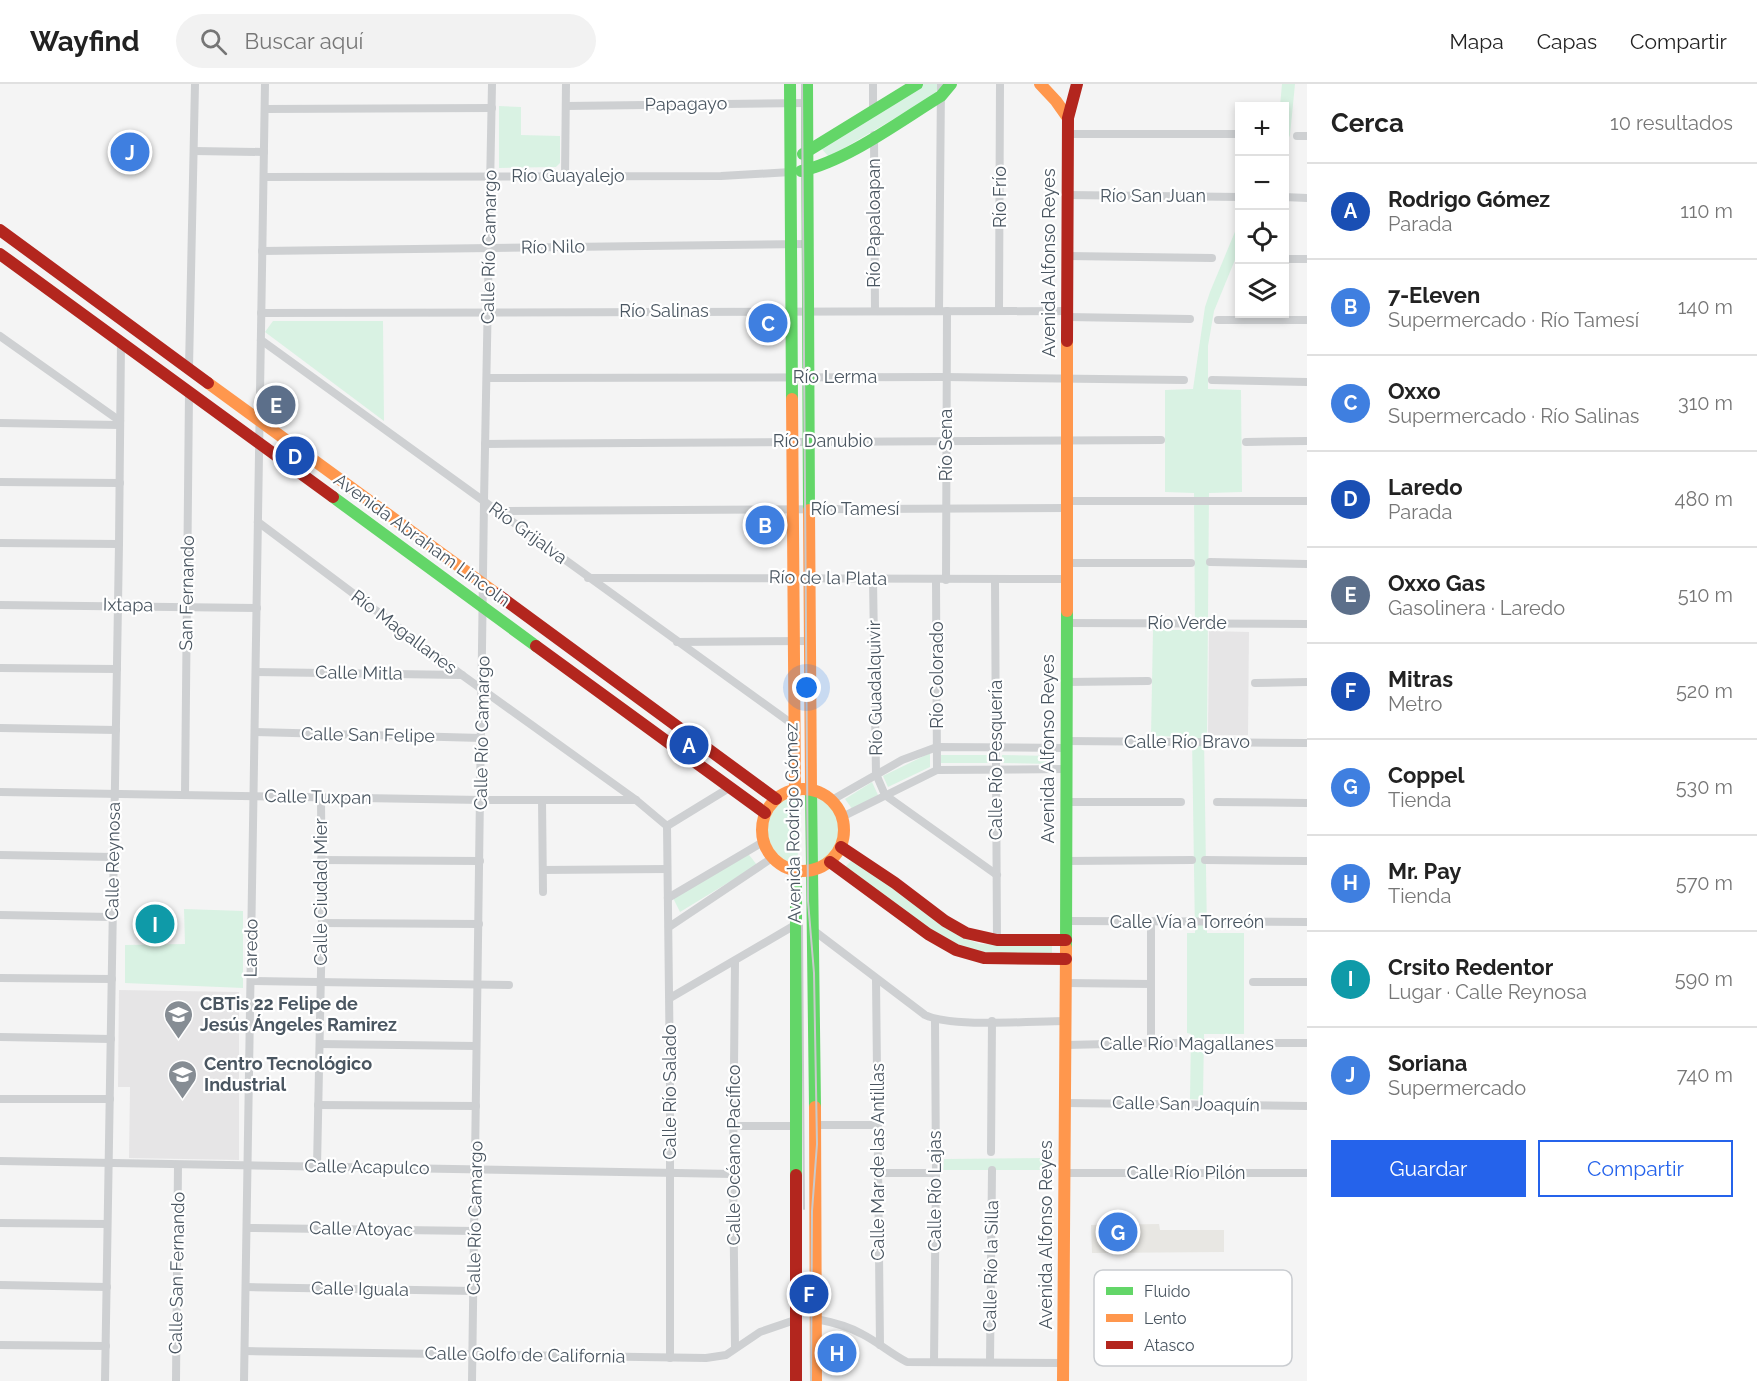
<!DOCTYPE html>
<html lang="es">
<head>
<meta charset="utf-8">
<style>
	:root { --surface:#fff; --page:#f2f2f2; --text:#222; --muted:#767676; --line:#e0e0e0; --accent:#2563eb }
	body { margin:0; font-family:Raleway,sans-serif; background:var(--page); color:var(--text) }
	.controls { position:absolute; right:18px; top:18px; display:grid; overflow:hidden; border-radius:0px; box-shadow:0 3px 9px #0003 }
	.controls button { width:54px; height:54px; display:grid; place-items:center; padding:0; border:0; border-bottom:2px solid var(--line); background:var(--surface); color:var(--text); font:30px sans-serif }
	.you { position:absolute; left:807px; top:604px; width:21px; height:21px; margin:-15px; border:4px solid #fff; border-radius:50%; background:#1a73e8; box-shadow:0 0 0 9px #1a73e833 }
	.badge { display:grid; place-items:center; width:39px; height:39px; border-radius:50%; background:var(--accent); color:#fff; font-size:20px; font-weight:700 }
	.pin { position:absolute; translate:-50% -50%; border:3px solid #fff; box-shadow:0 2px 6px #0006 }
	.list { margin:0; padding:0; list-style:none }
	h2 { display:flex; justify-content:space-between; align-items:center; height:78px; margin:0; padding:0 24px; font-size:26px }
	h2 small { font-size:20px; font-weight:400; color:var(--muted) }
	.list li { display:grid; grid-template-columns:39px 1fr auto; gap:18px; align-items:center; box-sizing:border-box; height:96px; padding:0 24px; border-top:2px solid var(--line) }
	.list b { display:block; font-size:22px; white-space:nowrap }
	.list p { margin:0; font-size:20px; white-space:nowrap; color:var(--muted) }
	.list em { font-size:20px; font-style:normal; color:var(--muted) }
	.actions { display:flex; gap:12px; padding:18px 24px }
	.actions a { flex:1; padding:14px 0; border:2px solid var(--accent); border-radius:0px; text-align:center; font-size:21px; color:var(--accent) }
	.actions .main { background:var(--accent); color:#fff }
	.icon { flex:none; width:33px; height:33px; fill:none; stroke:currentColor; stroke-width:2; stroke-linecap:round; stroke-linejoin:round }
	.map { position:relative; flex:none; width:1307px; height:1297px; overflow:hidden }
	header { display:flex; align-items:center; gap:36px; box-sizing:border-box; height:84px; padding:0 30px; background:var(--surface); border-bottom:2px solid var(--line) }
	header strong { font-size:28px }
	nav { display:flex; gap:33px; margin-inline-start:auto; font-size:21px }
	.search { width:420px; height:54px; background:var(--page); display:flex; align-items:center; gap:15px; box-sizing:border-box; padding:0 21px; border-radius:33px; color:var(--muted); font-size:22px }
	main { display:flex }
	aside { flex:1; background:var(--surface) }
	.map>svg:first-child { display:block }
	.commercial { fill:#e8e7e3 }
	.education { fill:#e6e5e6 }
	.green { fill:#d9f2e3 }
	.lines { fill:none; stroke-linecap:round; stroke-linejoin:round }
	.street { stroke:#ced0d2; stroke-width:8 }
	.fast { stroke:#63d668; stroke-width:12 }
	.slow { stroke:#ff974d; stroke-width:12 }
	.jam { stroke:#b3261e; stroke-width:12 }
	.rail { stroke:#c9cacc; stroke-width:2 }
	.labels { text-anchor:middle; stroke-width:4.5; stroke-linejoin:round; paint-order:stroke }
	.street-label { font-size:18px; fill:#4a5661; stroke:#fff }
	.poi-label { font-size:18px; font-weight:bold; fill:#4a5661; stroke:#fff; text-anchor:start }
	.key { fill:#fff; stroke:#c9ccd0; stroke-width:1.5 }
	.key-label { font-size:16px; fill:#4a5661 }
</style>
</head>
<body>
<header>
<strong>Wayfind</strong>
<div class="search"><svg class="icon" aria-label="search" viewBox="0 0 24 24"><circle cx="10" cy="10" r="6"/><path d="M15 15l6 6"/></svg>Buscar aquí</div>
<nav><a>Mapa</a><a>Capas</a><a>Compartir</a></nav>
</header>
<main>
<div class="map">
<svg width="1307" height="1297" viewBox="0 0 1307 1297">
	<rect width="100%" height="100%" fill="#f4f4f4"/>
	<polygon class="commercial" points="1159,1140 1160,1146 1224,1146 1224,1168 1092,1169 1091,1141"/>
	<g class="education">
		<polygon points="1209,547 1249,548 1248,651 1208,651"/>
		<polygon points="119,906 239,908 239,1076 129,1074 130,1003 118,1003"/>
	</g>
	<g class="green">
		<polygon points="920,0 938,0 936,10 829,73 821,64"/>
		<polygon points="1282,0 1295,0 1290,51 1285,64 1284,22 1280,22"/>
		<polygon points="499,22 521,23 521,51 560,52 560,79 556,83 499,84"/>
		<polygon points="1239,138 1239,166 1214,227 1208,262 1208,305 1241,306 1242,408 1209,409 1207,653 1204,653 1207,849 1244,849 1244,950 1204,950 1203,1016 1190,1015 1191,950 1187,949 1187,849 1195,849 1192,653 1151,652 1153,546 1195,546 1194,409 1165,408 1165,306 1193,305 1205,223 1210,208"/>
		<polygon points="273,237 383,237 384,337 265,248"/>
		<polygon points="930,669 930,683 888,703 883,692"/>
		<rect x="941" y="671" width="48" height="8"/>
		<polygon points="1002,671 1053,672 1053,680 1002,679"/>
		<polygon points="872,698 878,711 853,726 845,715"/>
		<path d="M797,709L798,784C790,779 781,775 775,767C756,744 772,715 797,709Z"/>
		<path d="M815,712C850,723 848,768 817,781Z"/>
		<polygon points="746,767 757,781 680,828 673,814"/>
		<polygon points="853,775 961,853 980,860 1052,862 1052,873 1017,873 958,864 843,785"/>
		<polygon points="184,825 243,827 243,904 125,899 125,861 185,860"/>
		<polygon points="1051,1074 1051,1086 943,1086 944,1075"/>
	</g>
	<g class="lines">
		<g class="street">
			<polyline points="873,0 873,25"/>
			<polyline points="566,22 807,19"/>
			<polyline points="265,25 492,24"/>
			<polyline points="1068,50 1240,50"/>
			<polyline points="874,51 875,227"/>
			<polyline points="1297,52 1307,52"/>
			<polyline points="194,67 264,68"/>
			<polyline points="565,92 566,0"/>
			<polyline points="264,93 721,92 791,88"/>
			<polyline points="1067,111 1240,113"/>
			<polyline points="1284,113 1307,114"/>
			<polyline points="262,167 807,160"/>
			<polyline points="1067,172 1212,174"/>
			<polyline points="1284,175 1307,175"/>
			<polyline points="939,227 941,0"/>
			<polyline points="999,227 1000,0"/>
			<polyline points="261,229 1067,227"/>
			<polyline points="1067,233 1190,235"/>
			<polyline points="1218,236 1307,236"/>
			<polyline points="0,252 120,337"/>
			<polyline points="261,256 795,642"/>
			<polyline points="189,284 195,0"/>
			<polyline points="487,294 945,293 1184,296"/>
			<polyline points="1212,296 1307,298"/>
			<polyline points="0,339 120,341"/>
			<polyline points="1246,358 1307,357"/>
			<polyline points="485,360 1161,356"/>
			<polyline points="0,398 120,399"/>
			<polyline points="1067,417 1307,417"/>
			<polyline points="500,427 1067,424"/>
			<polyline points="258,438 462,591 636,716 667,742"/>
			<polyline points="0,459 119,460"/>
			<polyline points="1210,478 1307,480"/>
			<polyline points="1067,479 1191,479"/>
			<polyline points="588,494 1067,495"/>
			<polyline points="873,495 876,690 885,711 997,791"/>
			<polyline points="936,496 937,686"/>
			<polyline points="946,496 947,227"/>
			<polyline points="995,496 997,856"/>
			<polyline points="0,521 257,524"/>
			<polyline points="1067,539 1307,540"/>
			<polyline points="677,558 810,557"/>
			<polyline points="0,584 117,585"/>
			<polyline points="256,588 462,591"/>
			<polyline points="1067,598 1148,597"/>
			<polyline points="1255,599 1307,598"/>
			<polyline points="0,644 116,646"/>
			<polyline points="255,648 482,654"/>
			<polyline points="1067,657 1307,659"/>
			<polyline points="0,708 482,716 636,716"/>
			<polyline points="185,710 189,309"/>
			<polyline points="542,716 543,808"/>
			<polyline points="832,716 902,676 937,663 1067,664"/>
			<polyline points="1067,718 1181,718"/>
			<polyline points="1217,718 1307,719"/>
			<polyline points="842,733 937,686 1067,685"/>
			<polyline points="667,742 670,993 670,1274"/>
			<polyline points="667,742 729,704"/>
			<polyline points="0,771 114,773"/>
			<polyline points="321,776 480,777"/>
			<polyline points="1205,776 1307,777"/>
			<polyline points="1066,777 1192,776"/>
			<polyline points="543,786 667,785"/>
			<polyline points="668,814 763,758"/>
			<polyline points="0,831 112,833"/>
			<polyline points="1066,837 1307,838"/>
			<polyline points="322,839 479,840"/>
			<polyline points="669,843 772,774"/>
			<path d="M813,846L925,931C952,944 1032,937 1066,937"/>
			<polyline points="735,878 733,1090 735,1263"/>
			<polyline points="0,894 112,895"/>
			<polyline points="876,895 880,1261"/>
			<polyline points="251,897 509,901"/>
			<polyline points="1253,898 1307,898"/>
			<polyline points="1066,899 1151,900"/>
			<polyline points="670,914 795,841"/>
			<polyline points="0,953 111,955"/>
			<polyline points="1151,959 1151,837"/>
			<polyline points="320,960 476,962"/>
			<polyline points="1066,961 1151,959 1307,959"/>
			<polyline points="0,1015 110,1015"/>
			<polyline points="1065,1019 1307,1022"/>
			<polyline points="318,1021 476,1022"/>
			<polyline points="815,1041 878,1041"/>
			<polyline points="733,1042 796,1042"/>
			<polyline points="991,1068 992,937"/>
			<polyline points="0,1077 733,1090"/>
			<polyline points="317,1083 322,839 321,714"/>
			<polyline points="879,1089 936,1089"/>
			<polyline points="1065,1089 1307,1089"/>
			<polyline points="0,1139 107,1140"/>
			<polyline points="247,1144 475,1147"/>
			<polyline points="0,1201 107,1203"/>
			<polyline points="246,1203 474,1207"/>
			<path d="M816,1235C832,1238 848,1242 862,1250C878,1258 891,1270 907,1278L1063,1279"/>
			<polyline points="0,1261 106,1262"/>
			<polyline points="245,1267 706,1274 726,1271 760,1248 795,1236"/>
			<polyline points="934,1278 936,1089 935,936"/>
			<polyline points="990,1278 992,1086"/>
			<polyline points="105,1297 119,460 121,258"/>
			<polyline points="176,1297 178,1081"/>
			<polyline points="244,1297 265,0"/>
			<polyline points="472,1297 484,417 492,0"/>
		</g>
		<g class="fast">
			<polyline points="790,0 792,315"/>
			<polyline points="807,0 809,426"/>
			<polyline points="803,70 917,0"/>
			<path d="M801,87C847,77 900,37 941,12L951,0"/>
			<polyline points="333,413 536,562"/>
			<polyline points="811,705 815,1023"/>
			<polyline points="796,787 796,1091"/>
			<polyline points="1066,864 1067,527"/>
		</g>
		<g class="slow">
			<polyline points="1040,0 1056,17 1068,34"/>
			<polyline points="1067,257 1067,527"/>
			<polyline points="208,299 497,510"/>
			<polyline points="792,315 795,705"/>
			<polyline points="809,426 811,705"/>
			<circle cx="803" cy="746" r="41"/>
			<polyline points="815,1023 816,1297"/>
			<polyline points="1063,1297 1066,864"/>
		</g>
		<g class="jam">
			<polyline points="0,146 208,299"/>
			<polyline points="0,170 333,413"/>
			<polyline points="1067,257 1068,34 1077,0"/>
			<polyline points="497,510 776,715"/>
			<polyline points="536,562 765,729"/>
			<polyline points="841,763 895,799 945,837 966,849 997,856 1066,856"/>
			<polyline points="830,778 928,850 956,866 984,874 1066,875"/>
			<polyline points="796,1091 796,1297"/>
		</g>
		<g class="rail">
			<polyline points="802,0 808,817 814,889 817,1060 812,1127 811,1297"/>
			<polyline points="802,840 804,1125"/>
		</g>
	</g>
	<defs>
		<symbol id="university-pin" viewBox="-11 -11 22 30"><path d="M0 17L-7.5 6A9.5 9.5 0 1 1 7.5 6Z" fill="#868d94" stroke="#fff"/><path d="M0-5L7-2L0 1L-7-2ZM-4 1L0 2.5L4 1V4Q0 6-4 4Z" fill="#fff"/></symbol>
	</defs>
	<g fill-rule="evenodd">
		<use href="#university-pin" x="162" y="914" width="33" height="45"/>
		<use href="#university-pin" x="166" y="974" width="33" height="45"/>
	</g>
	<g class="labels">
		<g class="street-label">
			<text transform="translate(686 20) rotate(-1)" y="6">Papagayo</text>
			<text x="568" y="98">Río Guayalejo</text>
			<text x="1153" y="118">Río San Juan</text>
			<text transform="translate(1000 113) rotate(-90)" y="6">Río Frío</text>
			<text transform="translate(874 139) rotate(-90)" y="6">Río Papaloapan</text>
			<text transform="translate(489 163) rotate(-89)" y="6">Calle Río Camargo</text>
			<text transform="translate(553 163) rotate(-1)" y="6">Río Nilo</text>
			<text transform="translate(1049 179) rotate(-90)" y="6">Avenida Alfonso Reyes</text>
			<text x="664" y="233">Río Salinas</text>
			<text x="835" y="299">Río Lerma</text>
			<text x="823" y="363">Río Danubio</text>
			<text transform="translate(946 361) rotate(-90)" y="6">Río Sena</text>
			<text x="855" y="431">Río Tamesí</text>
			<text transform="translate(528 449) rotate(36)" y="6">Río Grijalva</text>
			<text transform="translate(422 456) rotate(36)" y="6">Avenida Abraham Lincoln</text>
			<text transform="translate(828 494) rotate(1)" y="6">Río de la Plata</text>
			<text transform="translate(187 509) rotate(-89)" y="6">San Fernando</text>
			<text transform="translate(128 521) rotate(1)" y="6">Ixtapa</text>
			<text x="1187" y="545">Río Verde</text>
			<text transform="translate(404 548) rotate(37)" y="6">Río Magallanes</text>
			<text transform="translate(359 589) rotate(1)" y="6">Calle Mitla</text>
			<text transform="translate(937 591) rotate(-90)" y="6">Río Colorado</text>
			<text transform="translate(875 604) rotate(-91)" y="6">Río Guadalquivir</text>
			<text transform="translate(482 649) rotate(-89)" y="6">Calle Río Camargo</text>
			<text transform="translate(368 651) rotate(1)" y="6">Calle San Felipe</text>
			<text x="1187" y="664">Calle Río Bravo</text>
			<text transform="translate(1048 665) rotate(-90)" y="6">Avenida Alfonso Reyes</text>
			<text transform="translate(996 676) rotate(-90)" y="6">Calle Río Pesquería</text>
			<text transform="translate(318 713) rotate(1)" y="6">Calle Tuxpan</text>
			<text transform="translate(793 739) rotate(-91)" y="6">Avenida Rodrigo Gómez</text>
			<text transform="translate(113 777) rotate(-89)" y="6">Calle Reynosa</text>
			<text transform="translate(321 808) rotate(-90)" y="6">Calle Ciudad Mier</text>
			<text x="1187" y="844">Calle Vía a Torreón</text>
			<text transform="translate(251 864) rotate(-89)" y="6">Laredo</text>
			<text x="1187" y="966">Calle Río Magallanes</text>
			<text transform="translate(670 1008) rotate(-90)" y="6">Calle Río Salado</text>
			<text transform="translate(1186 1020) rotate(1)" y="6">Calle San Joaquín</text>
			<text transform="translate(734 1071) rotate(-90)" y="6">Calle Océano Pacífico</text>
			<text transform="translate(878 1078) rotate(-90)" y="6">Calle Mar de las Antillas</text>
			<text transform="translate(367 1083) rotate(1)" y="6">Calle Acapulco</text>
			<text x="1186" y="1095">Calle Río Pilón</text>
			<text transform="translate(935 1107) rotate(-90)" y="6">Calle Río Lajas</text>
			<text transform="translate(475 1134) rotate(-89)" y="6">Calle Río Camargo</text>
			<text transform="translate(361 1145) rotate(1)" y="6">Calle Atoyac</text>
			<text transform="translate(1046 1151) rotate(-90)" y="6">Avenida Alfonso Reyes</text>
			<text transform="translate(991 1182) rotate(-89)" y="6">Calle Río la Silla</text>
			<text transform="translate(177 1189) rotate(-89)" y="6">Calle San Fernando</text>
			<text transform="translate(360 1205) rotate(1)" y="6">Calle Iguala</text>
			<text transform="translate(525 1271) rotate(1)" y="6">Calle Golfo de California</text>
		</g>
		<g class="poi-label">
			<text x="200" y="926">CBTis 22 Felipe de<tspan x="200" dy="21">Jesús Ángeles Ramirez</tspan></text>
			<text x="204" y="986">Centro Tecnológico<tspan x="204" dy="21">Industrial</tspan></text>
		</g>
	</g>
	<rect x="1094" y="1186" width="198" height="96" rx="9" class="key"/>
	<rect x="1106" y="1203" width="27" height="8" fill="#63d668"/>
	<rect x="1106" y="1230" width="27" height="8" fill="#ff974d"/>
	<rect x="1106" y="1257" width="27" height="8" fill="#b3261e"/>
	<g class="key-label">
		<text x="1144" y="1213">Fluido</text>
		<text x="1144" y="1240">Lento</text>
		<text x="1144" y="1267">Atasco</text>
	</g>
</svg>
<div class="controls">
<button>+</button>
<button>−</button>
<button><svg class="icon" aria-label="locate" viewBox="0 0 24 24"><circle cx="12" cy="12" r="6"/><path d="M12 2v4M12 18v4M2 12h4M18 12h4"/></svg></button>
<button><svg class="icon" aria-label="layers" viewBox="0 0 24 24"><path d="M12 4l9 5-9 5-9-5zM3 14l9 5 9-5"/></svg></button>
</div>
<div class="you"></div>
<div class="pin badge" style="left:689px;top:661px;background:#1a4fb4">A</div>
<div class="pin badge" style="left:765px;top:441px;background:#3f7fe0">B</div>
<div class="pin badge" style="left:768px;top:239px;background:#3f7fe0">C</div>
<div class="pin badge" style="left:295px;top:372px;background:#1a4fb4">D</div>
<div class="pin badge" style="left:276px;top:321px;background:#5c6f8a">E</div>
<div class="pin badge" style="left:809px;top:1210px;background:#1a4fb4">F</div>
<div class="pin badge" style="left:1118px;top:1148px;background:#3f7fe0">G</div>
<div class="pin badge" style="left:837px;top:1269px;background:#3f7fe0">H</div>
<div class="pin badge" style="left:155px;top:840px;background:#0f9aa8">I</div>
<div class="pin badge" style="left:130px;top:68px;background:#3f7fe0">J</div>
</div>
<aside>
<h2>Cerca<small>10 resultados</small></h2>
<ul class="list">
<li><span class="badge" style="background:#1a4fb4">A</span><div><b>Rodrigo Gómez</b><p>Parada</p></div><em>110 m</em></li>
<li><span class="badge" style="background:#3f7fe0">B</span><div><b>7-Eleven</b><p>Supermercado · Río Tamesí</p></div><em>140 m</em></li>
<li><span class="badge" style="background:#3f7fe0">C</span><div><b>Oxxo</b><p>Supermercado · Río Salinas</p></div><em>310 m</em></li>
<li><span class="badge" style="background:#1a4fb4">D</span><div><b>Laredo</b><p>Parada</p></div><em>480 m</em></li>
<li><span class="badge" style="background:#5c6f8a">E</span><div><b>Oxxo Gas</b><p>Gasolinera · Laredo</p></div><em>510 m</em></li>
<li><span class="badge" style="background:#1a4fb4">F</span><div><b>Mitras</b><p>Metro</p></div><em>520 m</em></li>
<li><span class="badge" style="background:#3f7fe0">G</span><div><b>Coppel</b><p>Tienda</p></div><em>530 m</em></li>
<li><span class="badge" style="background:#3f7fe0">H</span><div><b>Mr. Pay</b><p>Tienda</p></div><em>570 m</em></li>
<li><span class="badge" style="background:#0f9aa8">I</span><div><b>Crsito Redentor</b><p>Lugar · Calle Reynosa</p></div><em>590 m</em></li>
<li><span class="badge" style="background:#3f7fe0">J</span><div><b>Soriana</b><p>Supermercado</p></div><em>740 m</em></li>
</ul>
<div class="actions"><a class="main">Guardar</a><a>Compartir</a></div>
</aside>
</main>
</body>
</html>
